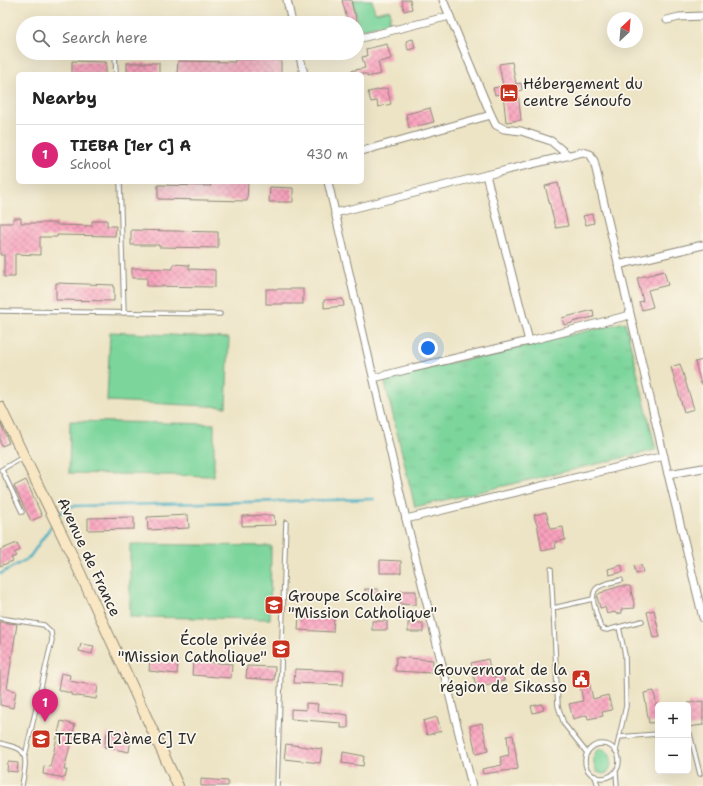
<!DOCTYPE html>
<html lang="en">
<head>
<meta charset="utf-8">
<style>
	:root { --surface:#fff; --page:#f6f6f6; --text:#222; --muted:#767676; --line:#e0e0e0; --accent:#db2777 }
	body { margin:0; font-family:"Shantell Sans",sans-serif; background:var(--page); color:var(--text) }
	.controls { position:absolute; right:12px; bottom:12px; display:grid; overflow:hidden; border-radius:6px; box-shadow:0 4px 16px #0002 }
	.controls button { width:36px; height:36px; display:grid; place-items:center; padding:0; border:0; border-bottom:1px solid var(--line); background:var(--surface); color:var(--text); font:20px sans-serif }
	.compass { position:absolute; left:607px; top:12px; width:36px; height:36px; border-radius:50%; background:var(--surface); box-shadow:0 4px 16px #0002; rotate:26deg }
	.you { position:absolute; left:428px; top:348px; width:14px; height:14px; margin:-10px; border:3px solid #fff; border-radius:50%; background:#1a73e8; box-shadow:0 0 0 6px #1a73e833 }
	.badge { display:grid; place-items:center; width:26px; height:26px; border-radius:50%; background:var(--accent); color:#fff; font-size:13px; font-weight:700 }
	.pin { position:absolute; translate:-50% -33px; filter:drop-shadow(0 1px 2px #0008) }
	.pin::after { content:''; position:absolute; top:21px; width:14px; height:12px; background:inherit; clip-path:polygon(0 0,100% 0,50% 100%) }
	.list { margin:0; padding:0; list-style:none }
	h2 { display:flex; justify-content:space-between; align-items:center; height:52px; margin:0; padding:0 16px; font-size:17px }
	h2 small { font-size:13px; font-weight:400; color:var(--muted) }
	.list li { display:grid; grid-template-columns:26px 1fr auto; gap:12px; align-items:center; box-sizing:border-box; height:60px; padding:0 16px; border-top:1px solid var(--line) }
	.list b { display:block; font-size:15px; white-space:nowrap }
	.list p { margin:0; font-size:13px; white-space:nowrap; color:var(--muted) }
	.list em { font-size:13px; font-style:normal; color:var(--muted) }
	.icon { flex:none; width:22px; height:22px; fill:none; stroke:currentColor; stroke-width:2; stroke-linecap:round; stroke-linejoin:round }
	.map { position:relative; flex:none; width:703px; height:786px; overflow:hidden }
	.search { position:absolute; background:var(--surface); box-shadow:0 4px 16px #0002; left:16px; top:16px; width:348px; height:44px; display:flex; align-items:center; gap:10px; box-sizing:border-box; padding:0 14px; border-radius:22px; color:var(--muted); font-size:15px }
	.panel { position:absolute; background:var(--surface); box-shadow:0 4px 16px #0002; left:16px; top:72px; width:348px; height:112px; border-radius:6px }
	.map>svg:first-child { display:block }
	.grass { fill:url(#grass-tufts); stroke:#538063 }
	.garden { fill:#7bd59b; stroke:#538063 }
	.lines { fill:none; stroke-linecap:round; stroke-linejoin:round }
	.stream { stroke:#43adc2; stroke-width:2.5 }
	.building { fill:url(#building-cross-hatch) }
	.lane-casing { stroke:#8c8878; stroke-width:5.5 }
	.street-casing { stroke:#8c8878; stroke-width:9 }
	.secondary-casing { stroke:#8c8878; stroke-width:12 }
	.lane { stroke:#fff; stroke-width:3.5 }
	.street { stroke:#fff; stroke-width:7 }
	.secondary { stroke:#f9e7c3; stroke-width:10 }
	.labels { text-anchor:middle; stroke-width:3.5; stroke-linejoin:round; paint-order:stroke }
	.poi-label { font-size:15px; fill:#2b2b2b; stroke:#fbf7ec; text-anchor:start }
	.street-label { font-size:15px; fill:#2b2b2b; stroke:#fbf7ec }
</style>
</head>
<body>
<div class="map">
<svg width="703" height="786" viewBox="0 0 703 786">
	<defs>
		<pattern id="grass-tufts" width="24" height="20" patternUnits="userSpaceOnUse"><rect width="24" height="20" fill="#7bd59b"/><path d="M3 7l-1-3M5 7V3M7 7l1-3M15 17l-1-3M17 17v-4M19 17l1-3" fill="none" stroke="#6ab786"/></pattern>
		<pattern id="building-cross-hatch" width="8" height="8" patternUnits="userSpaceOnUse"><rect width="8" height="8" fill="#faa2be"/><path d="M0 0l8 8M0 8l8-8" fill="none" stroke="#cb849b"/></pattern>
	</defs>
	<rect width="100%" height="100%" fill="#fbf7ec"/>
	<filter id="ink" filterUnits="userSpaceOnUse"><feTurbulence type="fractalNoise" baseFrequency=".025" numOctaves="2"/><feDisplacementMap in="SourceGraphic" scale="8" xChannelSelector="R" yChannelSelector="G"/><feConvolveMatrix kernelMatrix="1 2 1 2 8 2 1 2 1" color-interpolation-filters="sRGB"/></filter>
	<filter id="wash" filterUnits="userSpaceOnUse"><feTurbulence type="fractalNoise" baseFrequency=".012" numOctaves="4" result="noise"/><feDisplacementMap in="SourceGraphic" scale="16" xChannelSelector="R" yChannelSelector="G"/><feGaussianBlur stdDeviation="0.9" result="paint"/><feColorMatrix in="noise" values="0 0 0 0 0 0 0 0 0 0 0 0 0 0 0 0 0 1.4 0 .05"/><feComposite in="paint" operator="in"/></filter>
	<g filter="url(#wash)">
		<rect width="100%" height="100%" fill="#ede4c5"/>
		<polygon class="grass" points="625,322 656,450 415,507 384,379"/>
		<g class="garden">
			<polygon points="353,0 372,0 375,13 390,10 391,16 389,17 390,22 359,30"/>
			<polygon points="110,332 229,338 226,407 107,401"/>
			<polygon points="70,421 214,424 214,476 69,473"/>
			<polygon points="130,544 271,546 270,619 130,617"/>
			<path d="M600,748C613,752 614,764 607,773L603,774L597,772C593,763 591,755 600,748Z"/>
		</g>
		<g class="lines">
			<g class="stream">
				<polyline points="60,513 73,506 374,499"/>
				<polyline points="0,574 29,558 52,525"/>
			</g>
		</g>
		<g id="blocks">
			<g class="building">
				<polygon points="342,0 351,0 354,13 355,13 357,23 348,23"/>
				<polygon points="402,0 410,0 412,9 404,11"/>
				<polygon points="413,39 415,48 408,50 406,41"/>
				<polygon points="387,44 391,59 378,62 381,74 367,77 367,74 350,74 350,71 365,68 362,57 367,56 366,49"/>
				<polygon points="235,59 281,60 281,74 177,74 178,61 235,62"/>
				<polygon points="72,61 106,62 106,74 72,74"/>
				<polygon points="512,62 516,84 521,83 522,90 518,91 521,120 506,122 503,93 495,95 493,88 503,86 499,64"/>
				<rect x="127" y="63" width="32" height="11"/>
				<polygon points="387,88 391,104 378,107 377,101 371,102 368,92"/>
				<polygon points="430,108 434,122 409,128 406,114"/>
				<polygon points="211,182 248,182 247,201 158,199 158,185 211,186"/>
				<polygon points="558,183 568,226 556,228 545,186"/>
				<polygon points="270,187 293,188 293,202 269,202"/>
				<polygon points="592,214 594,223 586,225 583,216"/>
				<polygon points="13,218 21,218 21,223 57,223 57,225 92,226 92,221 98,221 98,220 107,220 107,226 116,226 115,236 57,235 57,237 40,237 40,255 15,254 15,277 4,277 4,255 0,255 0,223 13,223"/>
				<polygon points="131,230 218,232 218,248 159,247 159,245 131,245"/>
				<polygon points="173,264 189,265 189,269 215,270 215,287 147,286 147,278 132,278 132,268 173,269"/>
				<polygon points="664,271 668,285 648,290 653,307 642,310 639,302 643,301 637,278"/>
				<polygon points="56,283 114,285 114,301 56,300"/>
				<rect x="266" y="289" width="37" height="15"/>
				<polygon points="343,299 344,306 324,308 324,300"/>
				<polygon points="593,310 594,317 572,322 572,323 564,325 562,318"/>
				<polygon points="703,360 703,384 701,384 695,362"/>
				<polygon points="680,364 694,409 684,412 671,367"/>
				<polygon points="0,422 9,443 2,446 0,442"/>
				<polygon points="26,480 42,516 31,521 14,486"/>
				<polygon points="546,512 551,529 563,527 565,540 555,542 556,548 542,551 537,523 536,523 534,515"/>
				<polygon points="188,515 189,528 148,530 147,517"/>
				<polygon points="274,515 275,525 242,526 242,516"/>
				<polygon points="134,517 134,529 88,530 88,518"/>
				<polygon points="17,543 20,550 14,553 16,556 11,558 13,561 0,566 0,550"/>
				<polygon points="380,560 401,561 401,573 380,573"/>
				<polygon points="622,565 623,572 609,575 608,569"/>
				<polygon points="641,565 643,572 636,574 634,566"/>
				<polygon points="621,586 630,586 635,608 621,609 622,613 616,614 615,612 607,614 605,607 600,608 597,596 600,593 604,592 604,591"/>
				<rect x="365" y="589" width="13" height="10"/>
				<polygon points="400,591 416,591 416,605 400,604"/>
				<polygon points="654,610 660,637 653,638 647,612"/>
				<polygon points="299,616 334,618 333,632 298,630"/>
				<rect x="372" y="621" width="15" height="9"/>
				<polygon points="0,622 17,624 7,689 16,691 13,708 0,705"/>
				<rect x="408" y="623" width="15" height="9"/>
				<polygon points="81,644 94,646 92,654 79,651"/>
				<polygon points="396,657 433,660 432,673 395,671"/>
				<polygon points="150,658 178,660 177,674 149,671"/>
				<polygon points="488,659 492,677 503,675 504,681 476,687 471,663"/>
				<polygon points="193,661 232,664 231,678 192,675"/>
				<polygon points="247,666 275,667 274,680 246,678"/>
				<polygon points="295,669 344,671 343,685 294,683"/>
				<polygon points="61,673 70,675 69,681 98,686 96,699 71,695 71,693 58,690"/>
				<polygon points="588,677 593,699 608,695 612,710 602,712 603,716 588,719 587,715 573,719 569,704 583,701 579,679"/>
				<polygon points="654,691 658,715 658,722 649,723 644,693"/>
				<polygon points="703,701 703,725 688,727 688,703"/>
				<polygon points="306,703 318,704 317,711 348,715 348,728 341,728 341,723 291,719 291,709 306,710"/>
				<polygon points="542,704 544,710 533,713 531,706"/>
				<polygon points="437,717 441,731 427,735 423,721"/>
				<polygon points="61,721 75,725 64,770 67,770 65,778 43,774 44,766 50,767"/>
				<polygon points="482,723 488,751 476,754 470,726"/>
				<polygon points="107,733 131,738 129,752 104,747"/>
				<polygon points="513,735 518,769 483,774 482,769 502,765 500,757 509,755 507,736"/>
				<polygon points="286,744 322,749 320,763 284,759"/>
				<polygon points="343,752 364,756 363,766 342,763"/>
				<polygon points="8,762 18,763 17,772 7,771"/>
				<polygon points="201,779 228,781 228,786 201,786"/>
			</g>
		</g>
	</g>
	<g filter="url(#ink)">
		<use href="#blocks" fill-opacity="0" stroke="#8c8878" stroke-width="1"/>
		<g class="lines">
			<defs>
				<g id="lane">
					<polyline points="115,53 116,74"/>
					<polyline points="120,182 124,313"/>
					<polyline points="0,311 220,314"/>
					<polyline points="1,470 23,457"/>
					<polyline points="2,470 22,512"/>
					<polyline points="551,569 558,706 564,724 587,753"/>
					<path d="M621,580C614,582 603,583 597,588C588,595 598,617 600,626L603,629L607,630L642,621"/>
					<polyline points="553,608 593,599"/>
					<polyline points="0,618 44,625 51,632 52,640 25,756"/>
					<polyline points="688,733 690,734 700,774"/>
					<polyline points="619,737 658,734"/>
					<path d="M0,743C6,745 13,746 19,749C30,755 23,776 22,786"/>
					<circle cx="602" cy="761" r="17"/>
					<polyline points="616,751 626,706 625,655 619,627"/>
					<polyline points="616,772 617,786"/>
					<polyline points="595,776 598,786"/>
					<polyline points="277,786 286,522"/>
				</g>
				<g id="street">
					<polyline points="287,0 292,23"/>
					<polyline points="443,0 491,115 496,125 504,129 521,131 551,141 569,156"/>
					<polyline points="667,20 679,17 703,16"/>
					<polyline points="357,39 450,16"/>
					<polyline points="299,53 304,74"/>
					<polyline points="362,151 491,115"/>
					<polyline points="486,175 529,341"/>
					<polyline points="328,182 406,519 472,786"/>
					<polyline points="335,213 486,175 583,152 590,154 594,161 668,474 703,618"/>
					<polyline points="618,265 703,245"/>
					<polyline points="374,378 413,368 529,341 630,315"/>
					<polyline points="668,474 703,468"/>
					<polyline points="406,519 664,456"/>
				</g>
				<polyline id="secondary" points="0,407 70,551 178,786"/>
			</defs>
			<use href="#lane" class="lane-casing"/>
			<use href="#street" class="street-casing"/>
			<use href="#secondary" class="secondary-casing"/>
			<use href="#lane" class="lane"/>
			<use href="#street" class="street"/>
			<use href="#secondary" class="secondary"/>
		</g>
	</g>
	<defs>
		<symbol id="hotel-square" viewBox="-11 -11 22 22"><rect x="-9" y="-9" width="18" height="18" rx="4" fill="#c8321e" stroke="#fbf7ec"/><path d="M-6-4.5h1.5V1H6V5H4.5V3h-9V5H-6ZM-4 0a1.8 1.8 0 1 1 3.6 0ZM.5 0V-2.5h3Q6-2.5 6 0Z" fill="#fff"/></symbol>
		<symbol id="school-square" viewBox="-11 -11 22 22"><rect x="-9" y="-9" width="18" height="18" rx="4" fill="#c8321e" stroke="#fbf7ec"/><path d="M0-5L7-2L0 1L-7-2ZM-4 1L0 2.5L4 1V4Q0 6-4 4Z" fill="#fff"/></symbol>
		<symbol id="civic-square" viewBox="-11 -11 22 22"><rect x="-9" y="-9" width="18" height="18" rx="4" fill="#c8321e" stroke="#fbf7ec"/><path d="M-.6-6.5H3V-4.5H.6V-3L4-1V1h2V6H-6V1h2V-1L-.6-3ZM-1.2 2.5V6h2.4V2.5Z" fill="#fff"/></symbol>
	</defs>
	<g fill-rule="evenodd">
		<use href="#hotel-square" x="498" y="82" width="22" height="22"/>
		<use href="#school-square" x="263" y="594" width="22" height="22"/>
		<use href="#school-square" x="270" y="638" width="22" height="22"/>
		<use href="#civic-square" x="570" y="668" width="22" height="22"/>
		<use href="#school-square" x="30" y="728" width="22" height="22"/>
	</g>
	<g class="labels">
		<g class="poi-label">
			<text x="523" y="89">Hébergement du<tspan x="523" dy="17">centre Sénoufo</tspan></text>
			<text x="288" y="601">Groupe Scolaire<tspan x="288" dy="17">"Mission Catholique"</tspan></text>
			<text x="267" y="645" text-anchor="end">École privée<tspan x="267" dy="17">"Mission Catholique"</tspan></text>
			<text x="567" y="675" text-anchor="end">Gouvernorat de la<tspan x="567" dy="17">région de Sikasso</tspan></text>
			<text x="55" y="744">TIEBA [2ème C] IV</text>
		</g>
		<g class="street-label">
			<text transform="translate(89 557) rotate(65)" y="5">Avenue de France</text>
		</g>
	</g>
</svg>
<div class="controls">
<button>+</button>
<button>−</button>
</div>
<svg class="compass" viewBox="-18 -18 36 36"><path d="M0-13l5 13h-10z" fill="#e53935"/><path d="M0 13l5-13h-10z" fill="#767676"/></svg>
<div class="you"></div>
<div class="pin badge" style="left:45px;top:722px">1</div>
<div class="search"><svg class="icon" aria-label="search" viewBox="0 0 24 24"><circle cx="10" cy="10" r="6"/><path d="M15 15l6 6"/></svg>Search here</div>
<section class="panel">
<h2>Nearby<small></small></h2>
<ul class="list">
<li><span class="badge">1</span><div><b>TIEBA [1er C] A</b><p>School</p></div><em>430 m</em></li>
</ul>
</section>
</div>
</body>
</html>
